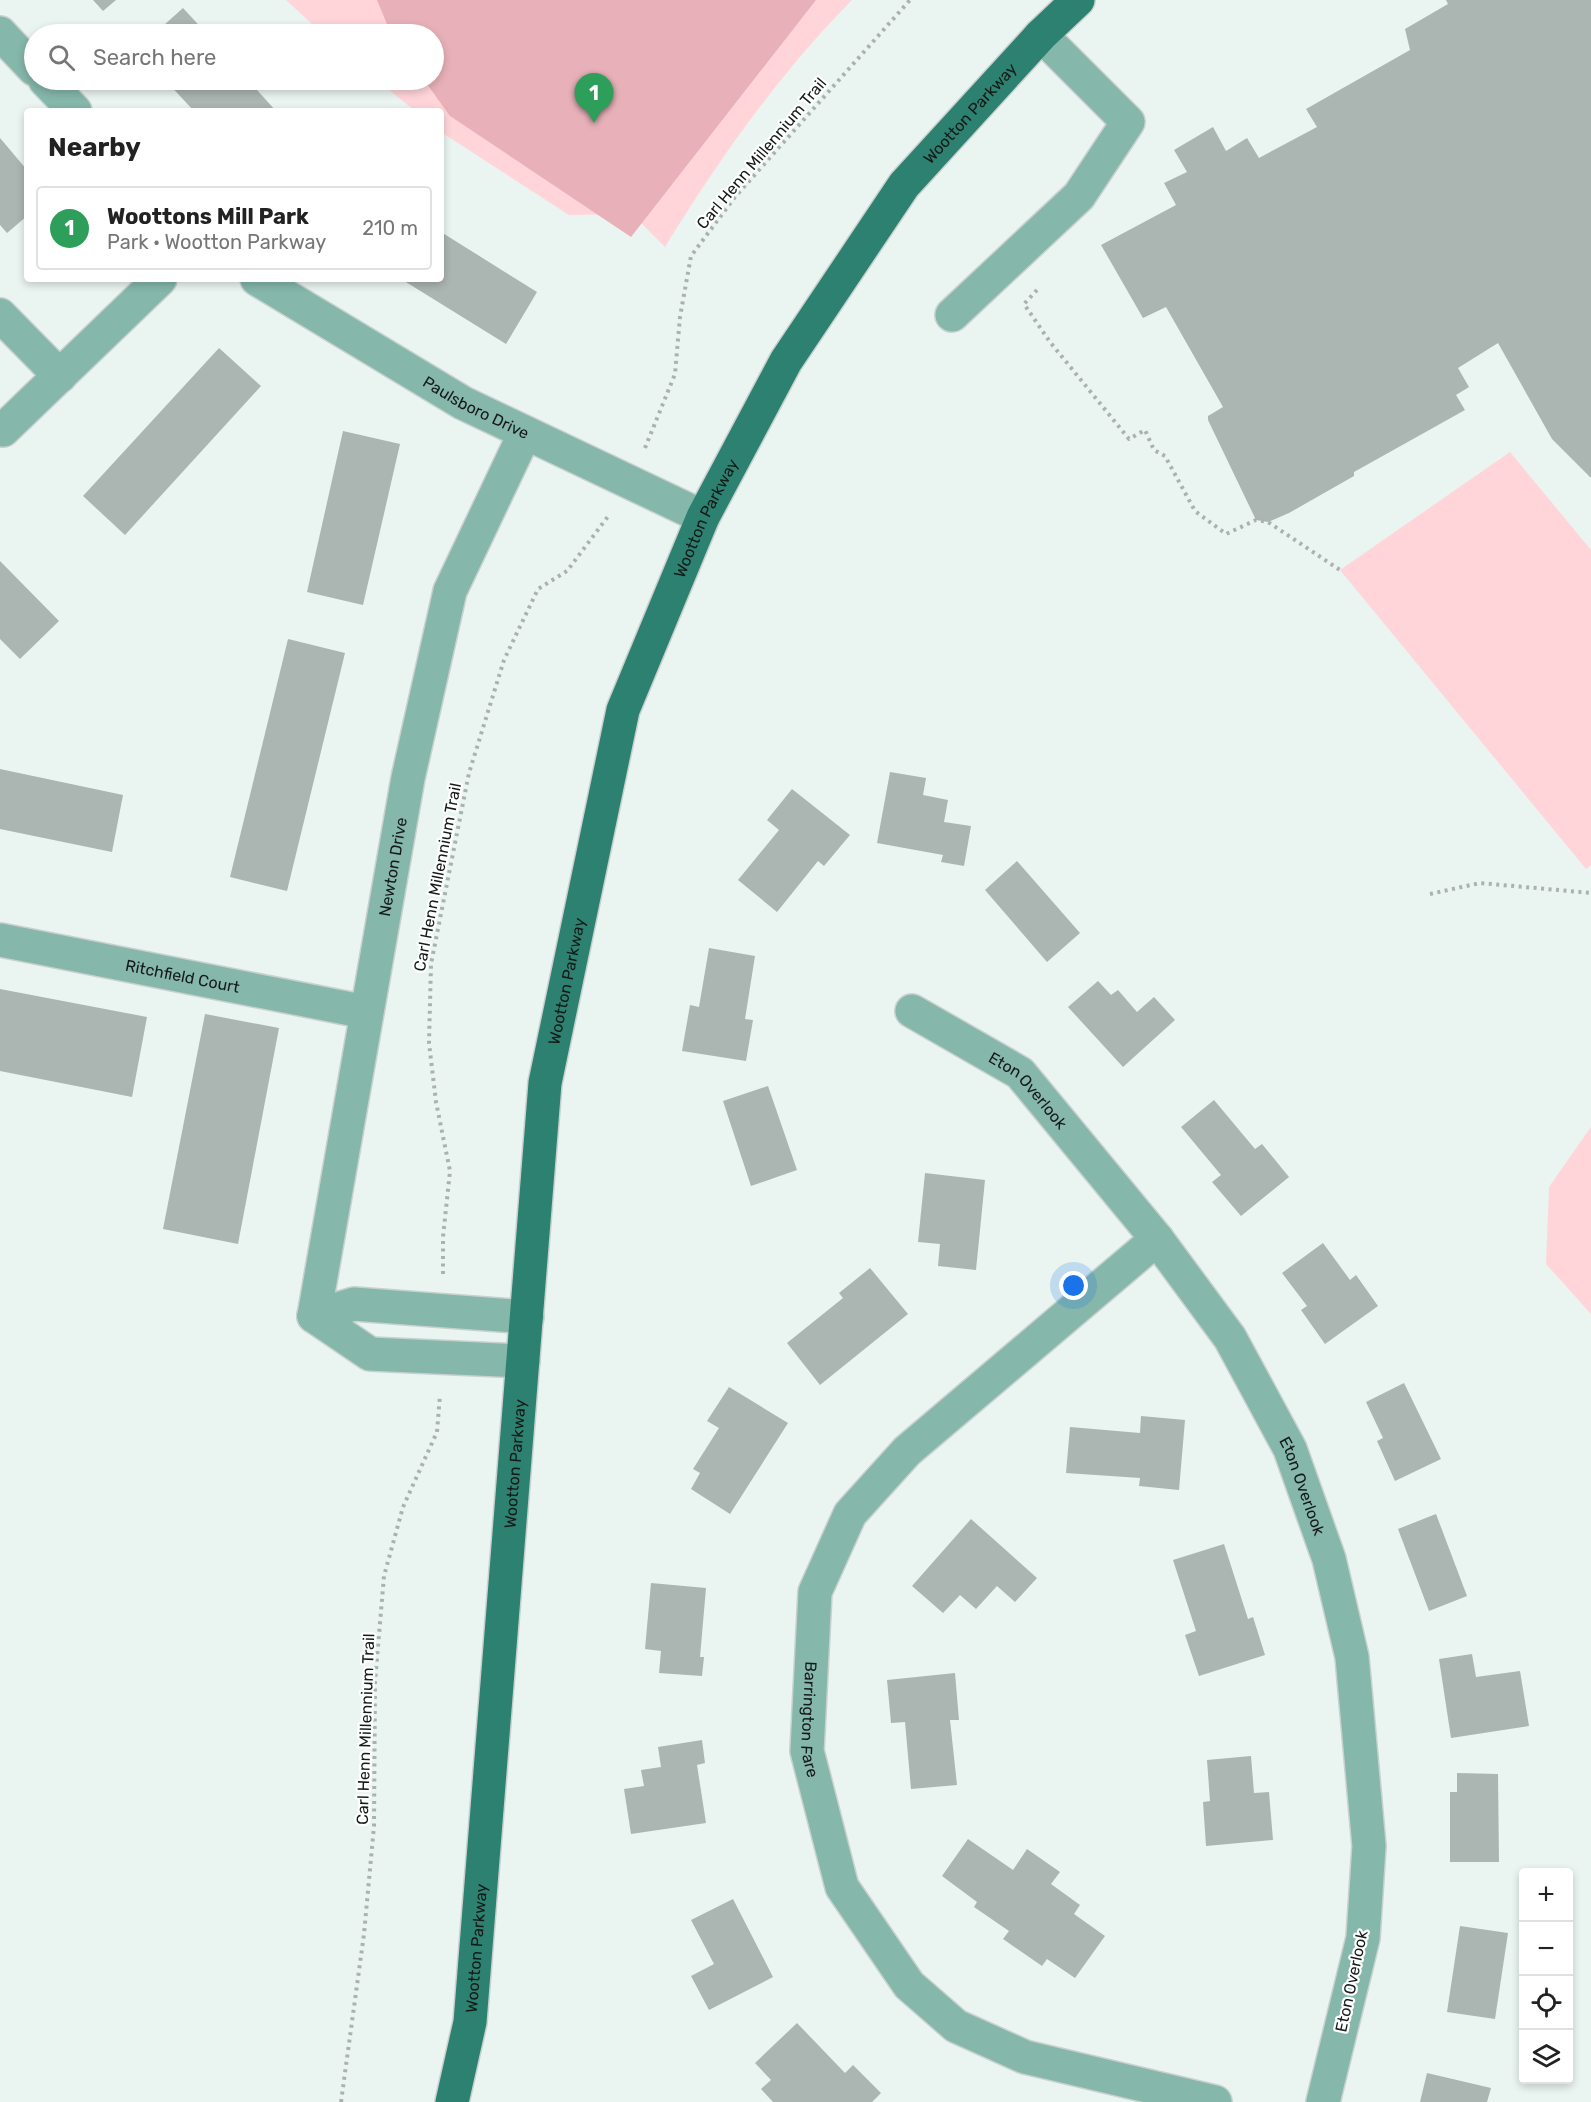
<!DOCTYPE html>
<html lang="en">
<head>
<meta charset="utf-8">
<style>
	:root { --surface:#fff; --page:#f6f6f6; --text:#222; --muted:#767676; --line:#e0e0e0; --accent:#ce3f65 }
	body { margin:0; font-family:Rubik,sans-serif; background:var(--page); color:var(--text) }
	.controls { position:absolute; right:18px; bottom:18px; display:grid; overflow:hidden; border-radius:6px; box-shadow:0 3px 9px #0003 }
	.controls button { width:54px; height:54px; display:grid; place-items:center; padding:0; border:0; border-bottom:2px solid var(--line); background:var(--surface); color:var(--text); font:30px sans-serif }
	.you { position:absolute; left:1074px; top:1286px; width:21px; height:21px; margin:-15px; border:4px solid #fff; border-radius:50%; background:#1a73e8; box-shadow:0 0 0 9px #1a73e833 }
	.badge { display:grid; place-items:center; width:39px; height:39px; border-radius:50%; background:var(--accent); color:#fff; font-size:20px; font-weight:700 }
	.pin { position:absolute; translate:-50% -50px; filter:drop-shadow(0 2px 3px #0008) }
	.pin::after { content:''; position:absolute; top:32px; width:21px; height:18px; background:inherit; clip-path:polygon(0 0,100% 0,50% 100%) }
	.list { margin:0; padding:0; list-style:none }
	h2 { display:flex; justify-content:space-between; align-items:center; height:78px; margin:0; padding:0 24px; font-size:26px }
	h2 small { font-size:20px; font-weight:400; color:var(--muted) }
	.list li { display:grid; grid-template-columns:39px 1fr auto; gap:18px; align-items:center; box-sizing:border-box; height:84px; margin:0 12px 12px; padding:0 12px; border:2px solid var(--line); border-radius:6px }
	.list b { display:block; font-size:22px; white-space:nowrap }
	.list p { margin:0; font-size:20px; white-space:nowrap; color:var(--muted) }
	.list em { font-size:20px; font-style:normal; color:var(--muted) }
	.icon { flex:none; width:33px; height:33px; fill:none; stroke:currentColor; stroke-width:2; stroke-linecap:round; stroke-linejoin:round }
	.map { position:relative; flex:none; width:1591px; height:2102px; overflow:hidden }
	.search { position:absolute; background:var(--surface); box-shadow:0 3px 9px #0003; left:24px; top:24px; width:420px; height:66px; display:flex; align-items:center; gap:15px; box-sizing:border-box; padding:0 21px; border-radius:33px; color:var(--muted); font-size:22px }
	.panel { position:absolute; background:var(--surface); box-shadow:0 3px 9px #0003; left:24px; top:108px; width:420px; height:174px; border-radius:6px }
	.map>svg:first-child { display:block }
	.green { fill:#ffd5da }
	.forest { fill:#e8b1b9 }
	.building { fill:#abb5b2 }
	.lines { fill:none; stroke-linecap:round; stroke-linejoin:round }
	.minor-casing { stroke:#c8d1ce; stroke-width:36 }
	.major-casing { stroke:#c8d1ce; stroke-width:36 }
	.path { stroke:#aab2b0; stroke-width:4; stroke-dasharray:3 4.5; stroke-linecap:butt }
	.minor { stroke:#85b7aa; stroke-width:33 }
	.major { stroke:#2d8170; stroke-width:33 }
	.labels { text-anchor:middle; stroke-width:4.5; stroke-linejoin:round; paint-order:stroke }
	.street-label { font-size:16px; fill:#151918; stroke:#fdfffe }
</style>
</head>
<body>
<div class="map">
<svg width="1591" height="2102" viewBox="0 0 1591 2102">
	<rect width="100%" height="100%" fill="#eaf4f1"/>
	<g class="green">
		<path d="M286,0H852C779,74 719,159 665,247L632,214L569,215L441,132V111H415L377,80H434V34H323Z"/>
		<polygon points="1510,452 1591,550 1591,865 1586,869 1340,570"/>
		<polygon points="1591,1127 1591,1314 1546,1264 1549,1187"/>
	</g>
	<polygon class="forest" points="377,0 816,0 631,237 450,116 424,80 434,80 434,34 391,34"/>
	<g class="building">
		<polygon points="93,0 116,0 103,11"/>
		<polygon points="1446,0 1591,0 1591,478 1552,439 1498,343 1458,368 1469,387 1456,395 1465,410 1354,472 1354,476 1289,513 1268,522 1256,520 1208,420 1208,416 1223,407 1166,307 1143,318 1101,245 1176,205 1164,183 1187,172 1174,150 1213,127 1226,151 1247,138 1259,158 1317,127 1306,109 1410,50 1405,29 1448,4"/>
		<polygon points="183,8 207,34 154,34"/>
		<polygon points="165,80 248,80 276,111 194,111"/>
		<polygon points="0,138 27,170 27,216 7,233 0,225"/>
		<polygon points="441,232 537,292 506,344 401,279 441,279"/>
		<polygon points="219,348 261,386 125,535 83,496"/>
		<polygon points="343,431 400,444 363,605 307,592"/>
		<polygon points="0,561 59,621 20,659 0,639"/>
		<polygon points="288,639 345,653 287,891 230,877"/>
		<polygon points="0,769 123,795 112,852 0,829"/>
		<polygon points="890,772 926,778 923,795 948,800 944,822 971,826 964,866 941,862 943,855 877,843"/>
		<polygon points="792,789 850,835 824,866 818,861 777,912 738,880 779,830 767,820"/>
		<polygon points="1017,861 1080,933 1047,962 985,890"/>
		<polygon points="709,948 755,956 745,1019 753,1020 746,1061 682,1051 690,1005 699,1007"/>
		<polygon points="1098,981 1111,995 1118,990 1137,1012 1154,997 1175,1020 1123,1067 1068,1007"/>
		<polygon points="0,989 147,1017 132,1097 0,1071"/>
		<polygon points="205,1014 279,1028 238,1244 163,1229"/>
		<polygon points="768,1086 797,1170 751,1186 723,1101"/>
		<polygon points="1214,1100 1255,1149 1262,1144 1289,1177 1241,1216 1212,1182 1221,1175 1181,1127"/>
		<polygon points="925,1173 985,1180 976,1270 938,1266 940,1244 918,1242"/>
		<polygon points="1323,1243 1350,1280 1356,1275 1378,1306 1325,1344 1301,1310 1307,1306 1282,1273"/>
		<polygon points="870,1268 908,1314 820,1385 787,1343 843,1298 839,1293"/>
		<polygon points="1404,1383 1441,1459 1395,1481 1377,1441 1383,1438 1366,1402"/>
		<polygon points="729,1387 788,1423 730,1514 691,1489 700,1473 693,1469 719,1428 707,1421"/>
		<polygon points="1141,1416 1185,1420 1179,1490 1139,1486 1140,1478 1066,1473 1070,1427 1140,1433"/>
		<polygon points="1436,1514 1467,1596 1429,1611 1398,1529"/>
		<polygon points="971,1519 1037,1578 1015,1602 997,1586 976,1609 960,1595 943,1613 912,1586"/>
		<polygon points="1224,1544 1248,1619 1253,1617 1265,1655 1199,1676 1185,1635 1196,1631 1173,1560"/>
		<polygon points="651,1583 706,1588 700,1657 704,1657 702,1676 659,1673 661,1651 645,1649"/>
		<polygon points="1472,1654 1476,1677 1520,1671 1529,1726 1451,1738 1439,1659"/>
		<polygon points="955,1673 959,1720 950,1720 957,1785 911,1789 905,1722 891,1723 887,1680"/>
		<polygon points="702,1740 705,1763 697,1765 706,1823 631,1834 624,1789 644,1786 641,1770 661,1767 658,1747"/>
		<polygon points="1251,1756 1254,1793 1269,1792 1273,1840 1206,1846 1203,1802 1210,1801 1207,1760"/>
		<polygon points="1457,1773 1498,1774 1499,1862 1450,1862 1450,1792 1457,1792"/>
		<polygon points="968,1839 1013,1870 1027,1849 1060,1872 1051,1884 1080,1905 1074,1914 1105,1936 1075,1978 1047,1959 1042,1966 1003,1939 1009,1931 974,1907 977,1902 942,1876"/>
		<polygon points="733,1899 773,1977 709,2010 691,1976 714,1964 691,1920"/>
		<polygon points="1460,1926 1508,1933 1495,2019 1447,2012"/>
		<polygon points="797,2023 845,2073 853,2065 881,2093 872,2102 773,2102 761,2089 771,2080 755,2063"/>
		<polygon points="1427,2073 1491,2088 1487,2102 1420,2102"/>
	</g>
	<g class="lines">
		<defs>
			<g id="minor">
				<polyline points="0,33 34,69"/>
				<polyline points="45,80 75,111"/>
				<path id="s1" d="M257,279L463,403L703,517"/>
				<polyline points="0,315 60,376"/>
				<polyline points="952,315 1079,196 1128,122 1041,35"/>
				<polyline points="0,427 3,430 160,279"/>
				<path id="s2" d="M0,940L366,1012"/>
				<path id="s3" d="M912,1011L1020,1073L1157,1239L1230,1338L1290,1449L1329,1559L1352,1657L1369,1846L1363,1938L1323,2102"/>
				<path id="s4" d="M1157,1239L907,1451L850,1514L815,1592L807,1751L842,1887L909,1985L956,2026L1025,2057L1215,2102"/>
				<path id="s5" d="M314,1316L408,778L450,591L525,433"/>
				<polyline points="314,1316 370,1354 523,1361"/>
				<polyline points="314,1316 354,1304 527,1317"/>
			</g>
			<g id="major">
				<path id="s6" d="M452,2102L470,2022L545,1083L623,710L703,517L786,361L904,185L1041,35L1078,0"/>
			</g>
		</defs>
		<use href="#minor" class="minor-casing"/>
		<use href="#major" class="major-casing"/>
		<g class="path">
			<polyline points="1037,290 1024,304 1050,342 1129,439 1145,430 1154,450 1165,456 1195,511 1226,534 1256,520 1268,522 1340,570"/>
			<polyline points="645,448 675,374 680,317 691,256 735,197 910,0"/>
			<polyline points="1430,894 1480,883 1591,893"/>
			<polyline points="443,1274 443,1237 450,1171 436,1102 429,1043 431,964 469,773 504,660 538,589 567,571 609,515"/>
			<polyline points="341,2102 364,1934 374,1826 375,1682 384,1576 403,1507 437,1432 440,1395"/>
		</g>
		<use href="#minor" class="minor"/>
		<use href="#major" class="major"/>
	</g>
	<g class="labels">
		<g class="street-label">
			<text dy="6" stroke="none"><textPath href="#s6" startOffset="2100">Wootton Parkway</textPath></text>
			<text transform="translate(761 153) rotate(-50)" y="6">Carl Henn Millennium Trail</text>
			<text dy="6" stroke="none"><textPath href="#s1" startOffset="254">Paulsboro Drive</textPath></text>
			<text dy="6" stroke="none"><textPath href="#s6" startOffset="1614">Wootton Parkway</textPath></text>
			<text dy="6" stroke="none"><textPath href="#s5" startOffset="456">Newton Drive</textPath></text>
			<text transform="translate(437 877) rotate(-79)" y="6">Carl Henn Millennium Trail</text>
			<text dy="6" stroke="none"><textPath href="#s2" startOffset="186">Ritchfield Court</textPath></text>
			<text dy="6" stroke="none"><textPath href="#s6" startOffset="1128">Wootton Parkway</textPath></text>
			<text dy="6" stroke="none"><textPath href="#s3" startOffset="142">Eton Overlook</textPath></text>
			<text dy="6" stroke="none"><textPath href="#s6" startOffset="642">Wootton Parkway</textPath></text>
			<text dy="6" stroke="none"><textPath href="#s3" startOffset="628">Eton Overlook</textPath></text>
			<text dy="6" stroke="none"><textPath href="#s4" startOffset="626">Barrington Fare</textPath></text>
			<text transform="translate(365 1729) rotate(-88)" y="6">Carl Henn Millennium Trail</text>
			<text dy="6" stroke="none"><textPath href="#s6" startOffset="156">Wootton Parkway</textPath></text>
			<text transform="translate(1351 1981) rotate(-78)" y="6">Eton Overlook</text>
		</g>
	</g>
</svg>
<div class="controls">
<button>+</button>
<button>−</button>
<button><svg class="icon" aria-label="locate" viewBox="0 0 24 24"><circle cx="12" cy="12" r="6"/><path d="M12 2v4M12 18v4M2 12h4M18 12h4"/></svg></button>
<button><svg class="icon" aria-label="layers" viewBox="0 0 24 24"><path d="M12 4l9 5-9 5-9-5zM3 14l9 5 9-5"/></svg></button>
</div>
<div class="you"></div>
<div class="pin badge" style="left:594px;top:123px;background:#2e9e5b">1</div>
<div class="search"><svg class="icon" aria-label="search" viewBox="0 0 24 24"><circle cx="10" cy="10" r="6"/><path d="M15 15l6 6"/></svg>Search here</div>
<section class="panel">
<h2>Nearby<small></small></h2>
<ul class="list">
<li><span class="badge" style="background:#2e9e5b">1</span><div><b>Woottons Mill Park</b><p>Park · Wootton Parkway</p></div><em>210 m</em></li>
</ul>
</section>
</div>
</body>
</html>
